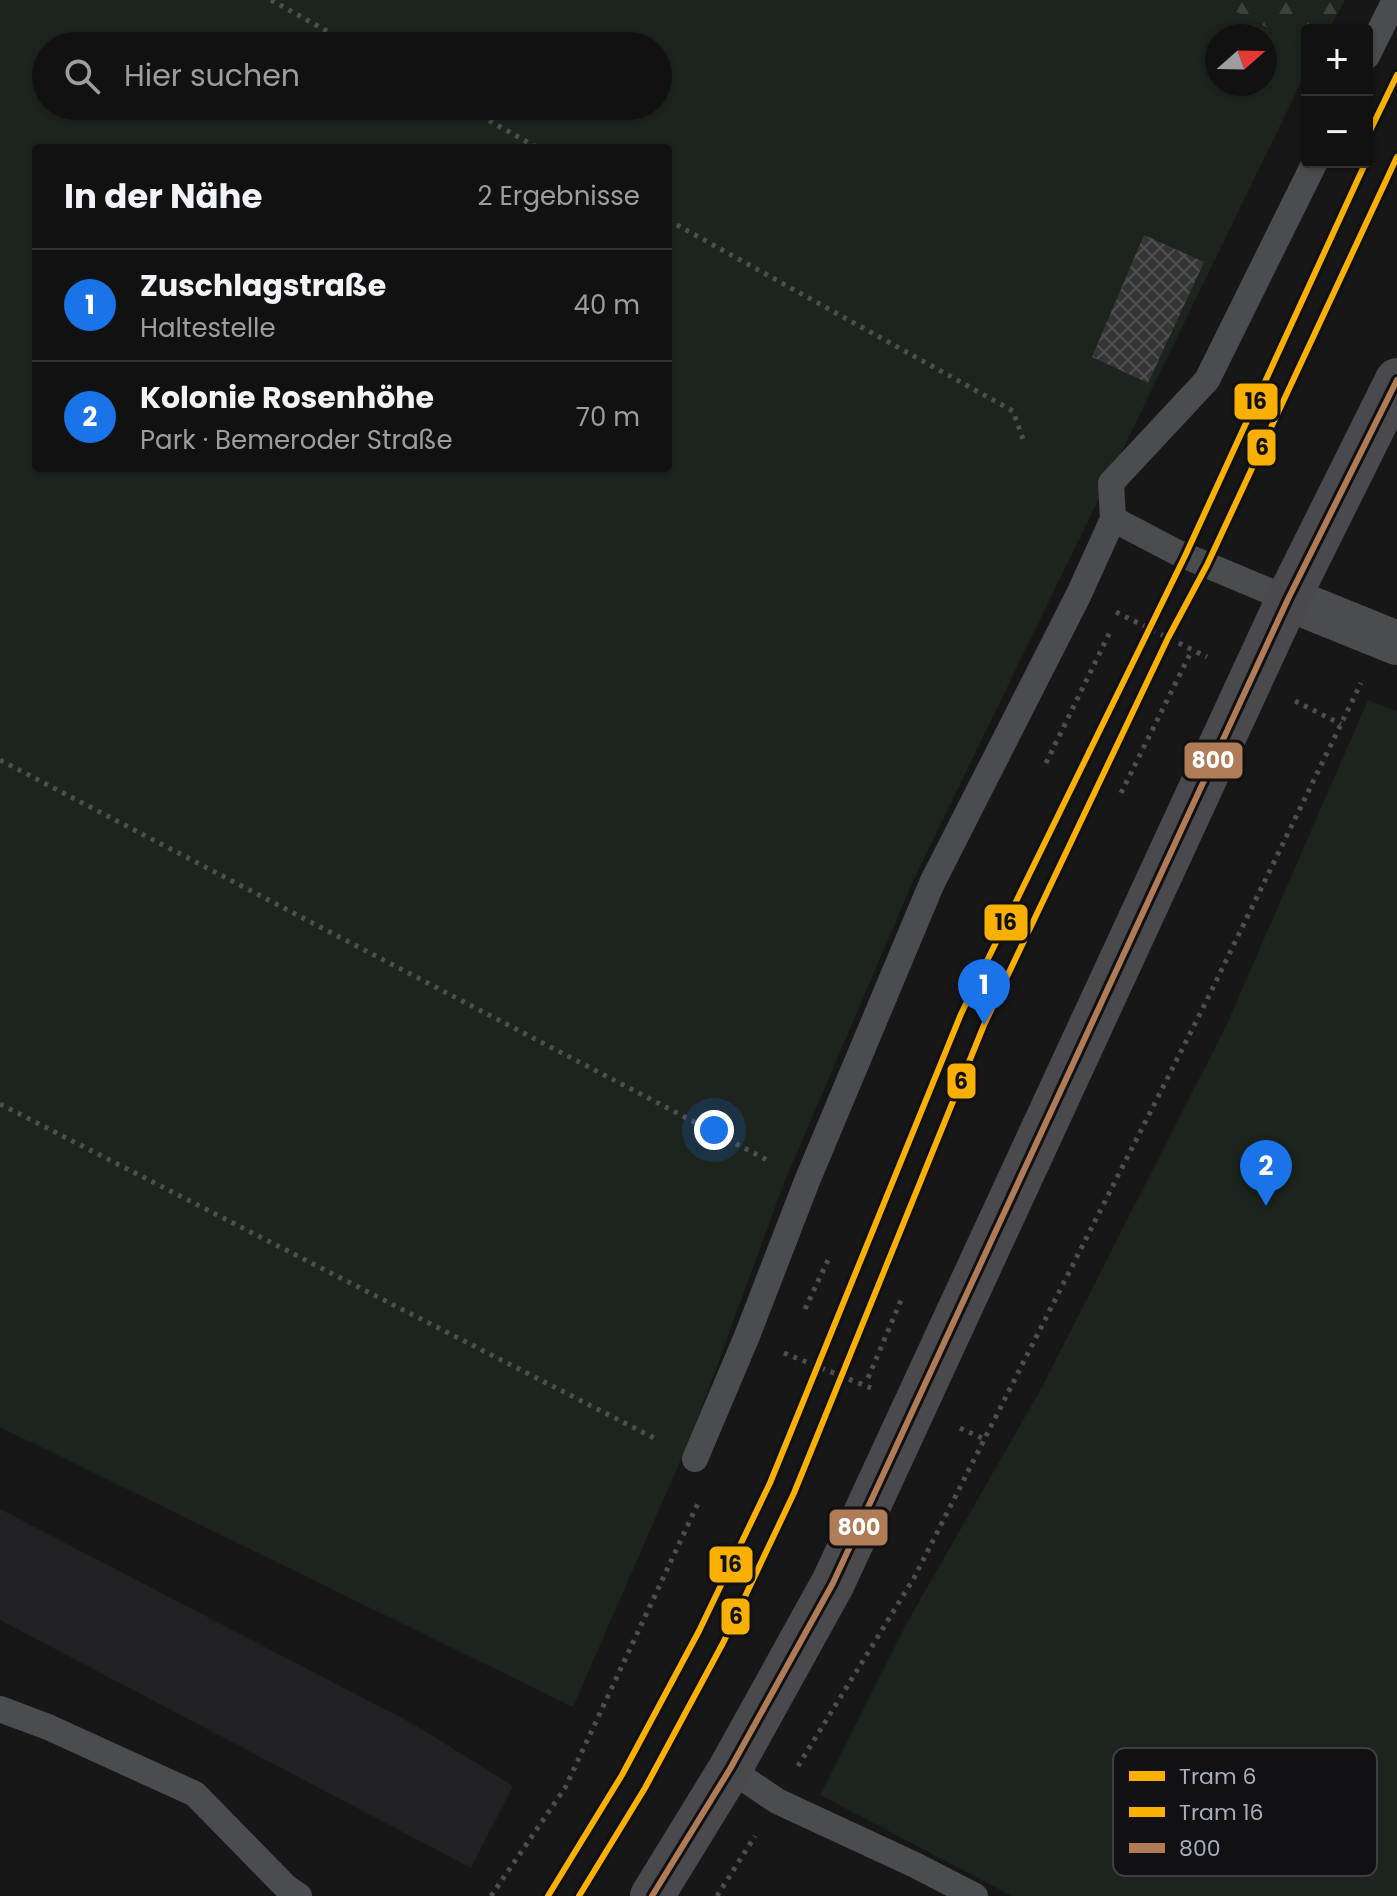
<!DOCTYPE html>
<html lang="de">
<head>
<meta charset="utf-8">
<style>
	:root { --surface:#111; --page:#1e1f1f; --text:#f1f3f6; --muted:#9c9d9f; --line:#303131; --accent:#1a73e8 }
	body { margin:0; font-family:Poppins,sans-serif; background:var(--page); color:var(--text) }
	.controls { position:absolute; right:24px; top:24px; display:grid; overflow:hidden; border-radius:8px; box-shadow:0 2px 6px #0004 }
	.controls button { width:72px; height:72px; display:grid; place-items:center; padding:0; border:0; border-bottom:2px solid var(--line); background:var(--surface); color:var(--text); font:40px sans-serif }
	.compass { position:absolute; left:1205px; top:24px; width:72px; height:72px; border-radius:50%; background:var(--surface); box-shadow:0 2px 6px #0004; rotate:70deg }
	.you { position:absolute; left:714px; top:1130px; width:28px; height:28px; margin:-20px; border:6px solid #fff; border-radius:50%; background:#1a73e8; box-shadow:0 0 0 12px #1a73e833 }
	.badge { display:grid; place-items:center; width:52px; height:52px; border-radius:50%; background:var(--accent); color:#fff; font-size:26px; font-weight:700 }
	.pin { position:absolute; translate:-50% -66px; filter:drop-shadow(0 2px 4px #0008) }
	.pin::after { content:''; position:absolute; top:42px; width:28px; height:24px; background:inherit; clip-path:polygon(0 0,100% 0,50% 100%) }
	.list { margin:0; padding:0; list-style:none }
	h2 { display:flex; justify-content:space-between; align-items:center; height:104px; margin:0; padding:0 32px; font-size:34px }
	h2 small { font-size:26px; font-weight:400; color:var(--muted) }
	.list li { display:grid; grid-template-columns:52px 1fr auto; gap:24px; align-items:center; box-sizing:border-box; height:112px; padding:0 32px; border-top:2px solid var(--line) }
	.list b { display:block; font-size:30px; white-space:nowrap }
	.list p { margin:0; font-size:26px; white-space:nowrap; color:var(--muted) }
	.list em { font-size:26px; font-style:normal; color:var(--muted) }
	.icon { flex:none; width:44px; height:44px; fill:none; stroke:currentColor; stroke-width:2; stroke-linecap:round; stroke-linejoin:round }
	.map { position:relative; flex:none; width:1397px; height:1896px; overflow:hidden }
	.search { position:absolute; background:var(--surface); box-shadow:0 2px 6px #0004; left:32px; top:32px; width:640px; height:88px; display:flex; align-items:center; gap:20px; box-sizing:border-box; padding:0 28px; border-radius:44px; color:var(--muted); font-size:30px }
	.panel { position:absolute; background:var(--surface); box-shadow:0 2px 6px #0004; left:32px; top:144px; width:640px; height:328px; border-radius:8px }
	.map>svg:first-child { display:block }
	.built { fill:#212123 }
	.forest { fill:url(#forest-firs) }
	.garden { fill:#1d241e; fill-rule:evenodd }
	.building { fill:url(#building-cross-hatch) }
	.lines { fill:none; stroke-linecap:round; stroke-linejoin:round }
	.path { stroke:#4d4e52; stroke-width:5; stroke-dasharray:4 6; stroke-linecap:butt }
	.service { stroke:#4b4c50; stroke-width:26 }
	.tertiary { stroke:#4b4c50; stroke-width:44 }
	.secondary { stroke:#4a4a4e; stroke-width:44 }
	.bus-1-casing { stroke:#111113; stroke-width:12 }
	.bus-1 { stroke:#b07c57; stroke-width:6 }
	.tram-1-casing { stroke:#111113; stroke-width:12 }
	.tram-2-casing { stroke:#111113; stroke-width:12 }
	.tram-1 { stroke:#f9b000; stroke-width:6 }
	.tram-2 { stroke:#f9b000; stroke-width:6 }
	.key { fill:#111113; stroke:#3e4045; stroke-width:2 }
	.key-label { font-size:22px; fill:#a8adb8 }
	.line-badge { stroke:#111113; stroke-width:3 }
	.badge-label { font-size:22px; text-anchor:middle; font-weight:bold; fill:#fff }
	.pale-badge-label { font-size:22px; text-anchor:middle; font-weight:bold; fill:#111 }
</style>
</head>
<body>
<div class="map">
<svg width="1397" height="1896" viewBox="0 0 1397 1896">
	<defs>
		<pattern id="forest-firs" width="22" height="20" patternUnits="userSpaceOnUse" patternTransform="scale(2)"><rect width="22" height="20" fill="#1d241e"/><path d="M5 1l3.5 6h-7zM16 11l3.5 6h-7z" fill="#3b413d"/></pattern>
		<pattern id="building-cross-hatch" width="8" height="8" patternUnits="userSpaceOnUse" patternTransform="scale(2)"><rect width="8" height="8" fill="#353536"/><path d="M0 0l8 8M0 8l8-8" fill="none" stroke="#4f5051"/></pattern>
	</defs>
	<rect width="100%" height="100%" fill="#171717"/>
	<polygon class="built" points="0,1509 415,1725 513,1786 471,1868 0,1620"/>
	<polygon class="forest" points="1213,0 1345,0 1328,30 1307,30 1307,48"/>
	<g class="garden">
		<path d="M0,0H1213L1307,48V70L914,879L784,1183L692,1434L573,1707L0,1427ZM1217,36H1265V84H1217ZM46,46H658V106H46ZM36,148H668V468H36Z"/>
		<polygon points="1368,700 1397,711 1397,1896 1012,1896 820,1795 909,1619 1041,1389 1227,1024"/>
	</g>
	<polygon class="building" points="1144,235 1204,262 1148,383 1092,357"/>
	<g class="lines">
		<g class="path">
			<polyline points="271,0 354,46"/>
			<polyline points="463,106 538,148"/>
			<polyline points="668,220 1013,411 1023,439"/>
			<polyline points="1116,612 1207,657"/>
			<polyline points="1295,701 1341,724"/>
			<polyline points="0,760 771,1162"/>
			<polyline points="1046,763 1110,632"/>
			<polyline points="1121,793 1192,650"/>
			<polyline points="0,1104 658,1440"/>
			<polyline points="805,1309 828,1260"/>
			<polyline points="784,1353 871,1388"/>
			<polyline points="868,1378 902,1298"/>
			<polyline points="960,1428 984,1439"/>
			<polyline points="798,1766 914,1578 1202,1010 1361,683"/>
			<polyline points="491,1896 565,1788 700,1499"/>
			<polyline points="717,1896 755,1836"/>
		</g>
		<g class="service">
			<polyline points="1367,56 1395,0"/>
			<polyline points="1113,519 1176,552 1288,599"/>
			<polyline points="695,1459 747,1336 807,1181 932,883 1079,594 1113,519 1111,483 1207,380 1315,162"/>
			<polyline points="0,1709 48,1727 195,1794 286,1887 299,1896"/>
			<polyline points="730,1769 777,1801 915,1865 975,1896"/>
		</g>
		<polyline class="tertiary" points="1288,599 1397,643"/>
		<polyline class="secondary" points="652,1896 730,1769 833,1583 1288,599 1397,380"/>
		<defs>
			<polyline id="bus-1" points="652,1896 730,1769 833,1583 1288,599 1397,380"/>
		</defs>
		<use href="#bus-1" class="bus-1-casing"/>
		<use href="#bus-1" class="bus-1"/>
		<defs>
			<g id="tram-1">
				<polyline points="1367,137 1397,75"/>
				<polyline points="579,1896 645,1788 723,1643 794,1493 984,1025 1168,638 1207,565 1397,157"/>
			</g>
			<polyline id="tram-2" points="548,1896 622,1775 699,1631 770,1483 961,1014 1185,556 1364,166"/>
		</defs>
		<use href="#tram-1" class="tram-1-casing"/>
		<use href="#tram-2" class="tram-2-casing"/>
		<use href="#tram-1" class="tram-1"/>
		<use href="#tram-2" class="tram-2"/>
	</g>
	<rect x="1113" y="1748" width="264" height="128" rx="12" class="key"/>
	<rect x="1129" y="1771" width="36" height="10" fill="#f9b000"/>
	<rect x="1129" y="1807" width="36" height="10" fill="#f9b000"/>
	<rect x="1129" y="1843" width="36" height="10" fill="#b07c57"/>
	<g class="key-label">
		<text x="1179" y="1784">Tram 6</text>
		<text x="1179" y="1820">Tram 16</text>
		<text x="1179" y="1856">800</text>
	</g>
	<g class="line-badge">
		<rect x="1233" y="382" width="46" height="39" rx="8" fill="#f9b000"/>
		<rect x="1246" y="428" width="31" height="39" rx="8" fill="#f9b000"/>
		<rect x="1183" y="741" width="61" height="39" rx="8" fill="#b07c57"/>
		<rect x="983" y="903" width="46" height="39" rx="8" fill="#f9b000"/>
		<rect x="946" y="1062" width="31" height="38" rx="8" fill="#f9b000"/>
		<rect x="828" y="1508" width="61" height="39" rx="8" fill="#b07c57"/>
		<rect x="708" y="1545" width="46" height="39" rx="8" fill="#f9b000"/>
		<rect x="720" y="1597" width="31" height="39" rx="8" fill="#f9b000"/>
	</g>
	<g class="badge-label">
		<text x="1213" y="768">800</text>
		<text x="859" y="1535">800</text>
	</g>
	<g class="pale-badge-label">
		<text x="1256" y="409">16</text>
		<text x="1262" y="455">6</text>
		<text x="1006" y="930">16</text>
		<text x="961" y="1089">6</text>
		<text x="731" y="1572">16</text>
		<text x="736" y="1624">6</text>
	</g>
</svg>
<div class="controls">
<button>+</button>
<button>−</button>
</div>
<svg class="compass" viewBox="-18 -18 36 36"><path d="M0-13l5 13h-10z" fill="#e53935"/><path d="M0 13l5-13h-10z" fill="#9c9d9f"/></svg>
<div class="you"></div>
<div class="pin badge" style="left:984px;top:1025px">1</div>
<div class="pin badge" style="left:1266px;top:1206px">2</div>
<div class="search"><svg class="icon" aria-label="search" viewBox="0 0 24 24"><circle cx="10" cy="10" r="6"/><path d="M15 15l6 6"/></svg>Hier suchen</div>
<section class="panel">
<h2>In der Nähe<small>2 Ergebnisse</small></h2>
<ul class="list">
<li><span class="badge">1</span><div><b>Zuschlagstraße</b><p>Haltestelle</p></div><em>40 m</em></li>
<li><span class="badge">2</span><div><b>Kolonie Rosenhöhe</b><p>Park · Bemeroder Straße</p></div><em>70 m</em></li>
</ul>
</section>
</div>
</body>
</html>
